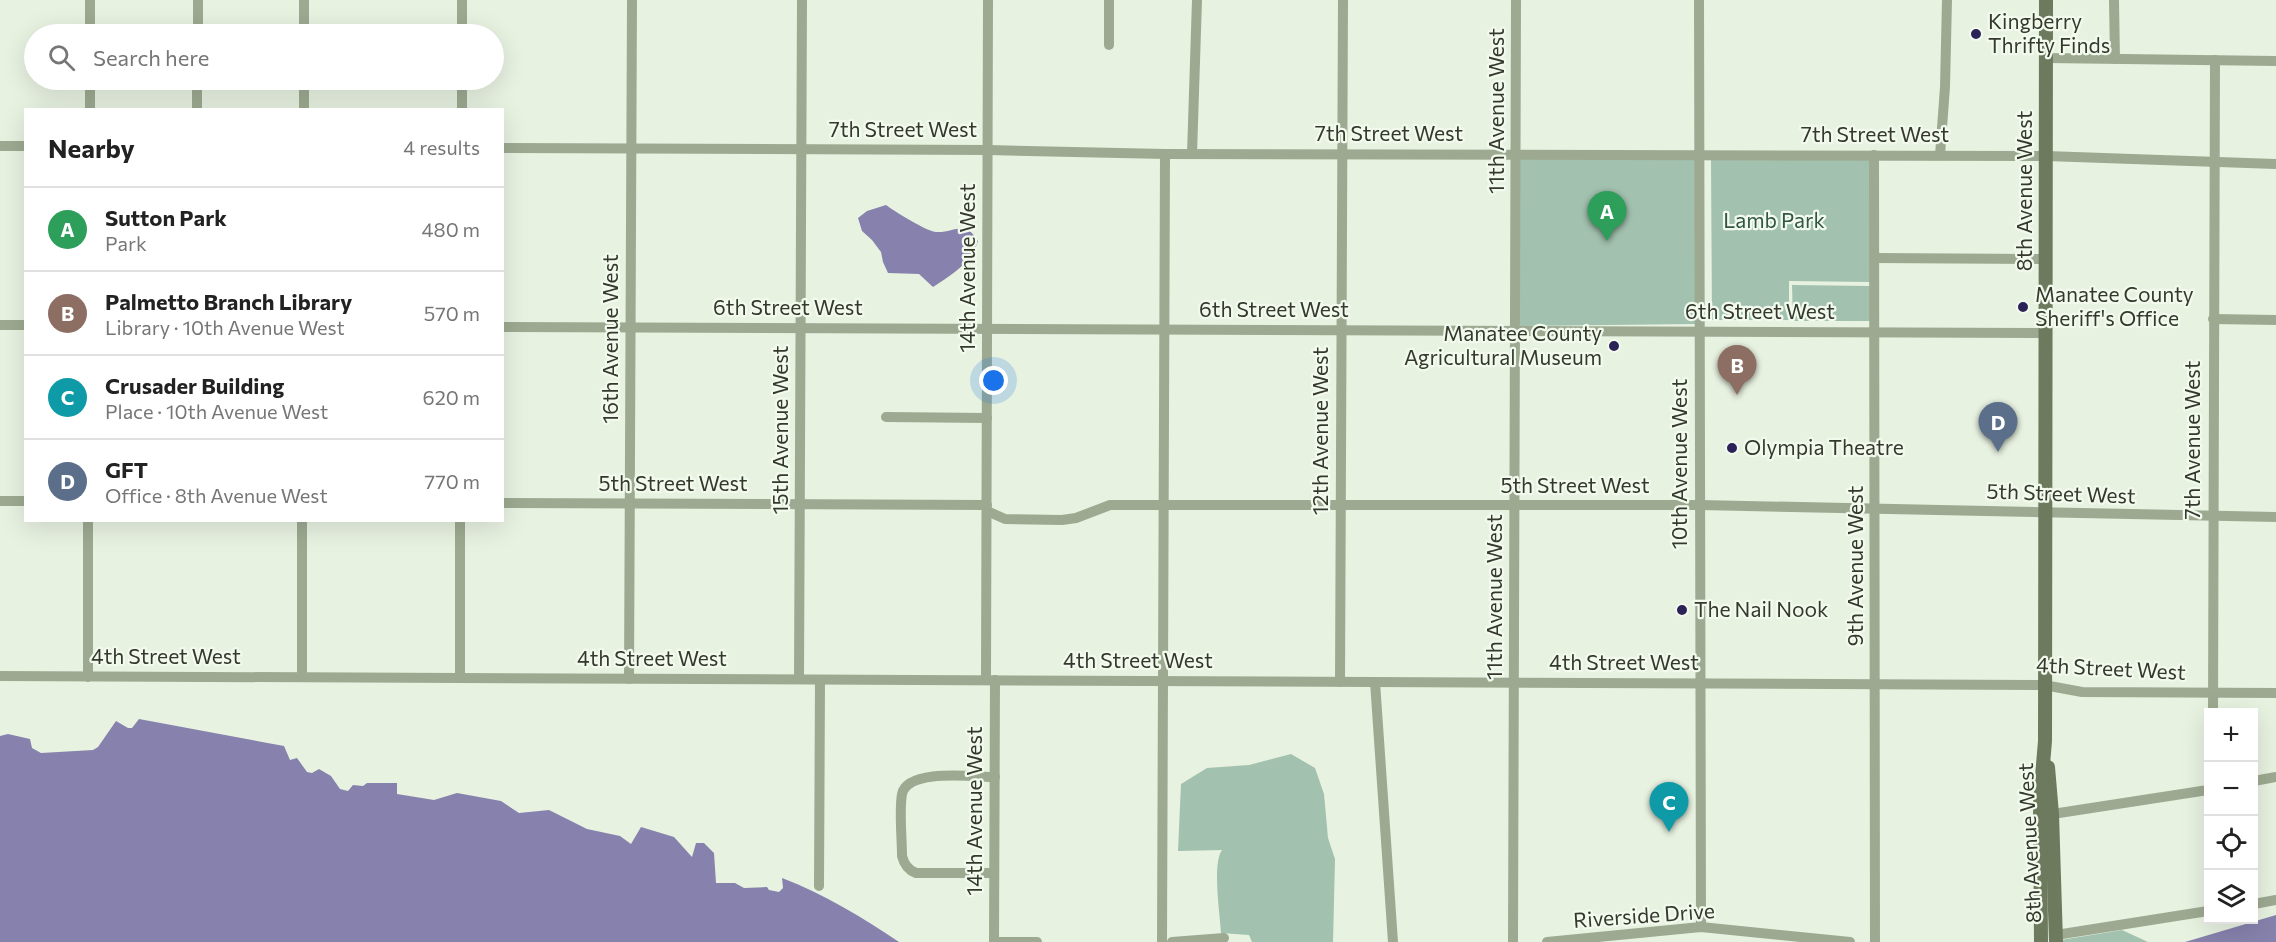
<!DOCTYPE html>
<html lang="en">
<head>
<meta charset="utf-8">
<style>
	:root { --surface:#fff; --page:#f6f6f6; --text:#222; --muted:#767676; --line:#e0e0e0; --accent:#db2777 }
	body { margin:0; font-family:Commissioner,sans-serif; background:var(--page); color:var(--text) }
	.controls { position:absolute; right:18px; bottom:18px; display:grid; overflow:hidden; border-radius:0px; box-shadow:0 6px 24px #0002 }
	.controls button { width:54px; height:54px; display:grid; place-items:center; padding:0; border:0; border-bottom:2px solid var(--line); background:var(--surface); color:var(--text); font:30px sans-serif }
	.you { position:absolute; left:994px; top:381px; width:21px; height:21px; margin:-15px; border:4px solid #fff; border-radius:50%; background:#1a73e8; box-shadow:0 0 0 9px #1a73e833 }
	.badge { display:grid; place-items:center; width:39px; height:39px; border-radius:50%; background:var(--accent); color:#fff; font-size:20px; font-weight:700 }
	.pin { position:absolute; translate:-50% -50px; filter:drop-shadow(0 2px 3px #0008) }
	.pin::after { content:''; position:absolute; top:32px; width:21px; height:18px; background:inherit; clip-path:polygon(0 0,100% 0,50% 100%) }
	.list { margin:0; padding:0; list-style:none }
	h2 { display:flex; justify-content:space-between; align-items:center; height:78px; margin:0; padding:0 24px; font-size:26px }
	h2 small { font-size:20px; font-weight:400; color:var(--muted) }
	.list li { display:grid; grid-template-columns:39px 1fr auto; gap:18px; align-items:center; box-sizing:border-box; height:84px; padding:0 24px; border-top:2px solid var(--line) }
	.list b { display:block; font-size:22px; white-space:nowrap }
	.list p { margin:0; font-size:20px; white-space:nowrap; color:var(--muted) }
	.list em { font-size:20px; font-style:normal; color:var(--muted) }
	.icon { flex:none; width:33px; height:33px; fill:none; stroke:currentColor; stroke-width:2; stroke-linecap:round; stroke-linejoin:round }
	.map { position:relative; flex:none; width:2276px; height:942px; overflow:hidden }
	.search { position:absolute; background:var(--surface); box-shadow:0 6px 24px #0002; left:24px; top:24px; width:480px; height:66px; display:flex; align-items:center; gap:15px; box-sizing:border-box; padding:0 21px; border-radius:33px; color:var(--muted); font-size:22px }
	.panel { position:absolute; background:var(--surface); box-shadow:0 6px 24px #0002; left:24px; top:108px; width:480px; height:414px; border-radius:0px }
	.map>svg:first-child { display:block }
	.green { fill:#a2c1af }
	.water { fill:#8782ad }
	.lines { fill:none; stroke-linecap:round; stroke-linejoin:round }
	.minor { stroke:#9daa91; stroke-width:10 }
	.major { stroke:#6e7a5e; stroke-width:14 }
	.poi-dot { fill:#2b2358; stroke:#f2faee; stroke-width:2 }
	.labels { text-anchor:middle; stroke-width:4.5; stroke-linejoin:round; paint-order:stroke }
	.poi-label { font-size:21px; fill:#34392c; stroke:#f2faee; text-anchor:start }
	.street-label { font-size:21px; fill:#34392c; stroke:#f2faee }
	.park-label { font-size:21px; fill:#315641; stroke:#f2faee }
</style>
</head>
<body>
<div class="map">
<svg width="2276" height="942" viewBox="0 0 2276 942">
	<rect width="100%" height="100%" fill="#e8f2e1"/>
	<g class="green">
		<polygon points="1519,157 1696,157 1695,324 1519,326"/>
		<polygon points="1872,158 1870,282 1789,281 1789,320 1712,320 1711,160"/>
		<polygon points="1792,285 1870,286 1870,321 1793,321"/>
		<path d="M1291,754L1315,768L1324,794L1328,838L1335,859L1333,942H1252L1249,935L1221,933C1220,914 1212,864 1222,850L1178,851L1181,784L1207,768L1249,765Z"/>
		<polygon points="2122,930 2148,942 2061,942 2061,940"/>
	</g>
	<g class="water">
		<path d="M886,205C894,211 928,232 936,232C955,233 965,219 978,241C970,264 953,274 933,287L919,274L888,273L883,262L881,252L872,240L862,231L858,218L867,211Z"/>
		<path d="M139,719L284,746L290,760L297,758L307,772L312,773L319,769L331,776L340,789L348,791L353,785L363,786L367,783H397V794L434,800L457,793L501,801L519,813L549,810L587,829L620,836L631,844L641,827L674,837L692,857L696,843H704L714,853L716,883H735L744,888L767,887L769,890L779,892L783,888L782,878C824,894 862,917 899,942H0V736L8,734L30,739L32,748L41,753L93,750L98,747L116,721L128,728H132Z"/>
		<polygon points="2276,915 2276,942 2185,942"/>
	</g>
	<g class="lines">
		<g class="minor">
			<polyline points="1699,0 1701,927"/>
			<polyline points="2114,0 2115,59"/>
			<polyline points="90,34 90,0"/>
			<polyline points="198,34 198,0"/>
			<polyline points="304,34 304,0"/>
			<polyline points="462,34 462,0"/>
			<polyline points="1109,45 1109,0"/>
			<polyline points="2046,58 2276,61"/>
			<polyline points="90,110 90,80"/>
			<polyline points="197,110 197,80"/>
			<polyline points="304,110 304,80"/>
			<polyline points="462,110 462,80"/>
			<polyline points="0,146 26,146"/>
			<polyline points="502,148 988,150 1165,154 2046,156 2276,164"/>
			<polyline points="1192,154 1197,0"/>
			<polyline points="1874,155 1875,942"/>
			<polyline points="1940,155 1945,87 1947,0"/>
			<polyline points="1875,258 2046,259"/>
			<polyline points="2213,319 2276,320"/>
			<polyline points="0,325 26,325"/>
			<polyline points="502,327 2046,333"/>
			<polyline points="886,417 987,418"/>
			<polyline points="0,501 26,501"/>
			<polyline points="502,503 987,505"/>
			<polyline points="987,511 1005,519 1062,520 1076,518 1110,505 1700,505 2276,517"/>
			<polyline points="0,676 2044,685 2082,692 2276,693"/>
			<polyline points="88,677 88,520"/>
			<polyline points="302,677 302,520"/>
			<polyline points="460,678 460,520"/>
			<polyline points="629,679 632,0"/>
			<polyline points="799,679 802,0"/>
			<polyline points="986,680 988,0"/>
			<polyline points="1340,682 1343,0"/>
			<polyline points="1375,682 1393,942"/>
			<polyline points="2213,712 2215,60"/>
			<polyline points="2254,781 2276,777"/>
			<polyline points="2046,815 2208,790"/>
			<path d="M994,873H916C908,870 904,864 902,856C902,838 899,811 902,794C908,768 974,777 995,777"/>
			<polyline points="819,886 820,680"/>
			<polyline points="2254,904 2276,900"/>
			<polyline points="2056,935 2208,911"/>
			<polyline points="994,942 995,680"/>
			<polyline points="994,942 1037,942"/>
			<polyline points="1162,942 1165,154"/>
			<polyline points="1172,942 1224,938"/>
			<polyline points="1513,942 1516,0"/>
			<polyline points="1547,942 1701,927 1850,942"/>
		</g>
		<g class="major">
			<polyline points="2048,767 2052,814 2056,942"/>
			<polyline points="2041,942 2040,800 2045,741 2046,0"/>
		</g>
	</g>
	<g class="poi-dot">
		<circle cx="1976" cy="34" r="6"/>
		<circle cx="2023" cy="307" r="6"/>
		<circle cx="1614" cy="346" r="6"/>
		<circle cx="1732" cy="448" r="6"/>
		<circle cx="1682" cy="610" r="6"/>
	</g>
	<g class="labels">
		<g class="poi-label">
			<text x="1988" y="29">Kingberry<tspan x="1988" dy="24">Thrifty Finds</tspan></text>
			<text x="2035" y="302">Manatee County<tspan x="2035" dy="24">Sheriff's Office</tspan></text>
			<text x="1602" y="341" text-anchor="end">Manatee County<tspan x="1602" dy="24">Agricultural Museum</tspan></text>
			<text x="1744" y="455">Olympia Theatre</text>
			<text x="1694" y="617">The Nail Nook</text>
		</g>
		<g class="street-label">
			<text transform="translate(1497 111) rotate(-90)" y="7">11th Avenue West</text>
			<text x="903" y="137">7th Street West</text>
			<text x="1389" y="141">7th Street West</text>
			<text x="1875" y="142">7th Street West</text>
			<text transform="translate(2025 191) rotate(-90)" y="7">8th Avenue West</text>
			<text transform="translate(968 268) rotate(-90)" y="7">14th Avenue West</text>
			<text x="788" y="315">6th Street West</text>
			<text x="1274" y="317">6th Street West</text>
			<text x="1760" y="319">6th Street West</text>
			<text transform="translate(611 339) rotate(-90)" y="7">16th Avenue West</text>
			<text transform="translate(781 430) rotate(-90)" y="7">15th Avenue West</text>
			<text transform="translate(1321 431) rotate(-90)" y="7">12th Avenue West</text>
			<text transform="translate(2193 440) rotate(-90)" y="7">7th Avenue West</text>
			<text transform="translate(1680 464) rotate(-90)" y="7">10th Avenue West</text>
			<text x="673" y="491">5th Street West</text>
			<text x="1575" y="493">5th Street West</text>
			<text transform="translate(2061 494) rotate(2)" y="7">5th Street West</text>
			<text transform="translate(1856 566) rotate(-90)" y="7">9th Avenue West</text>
			<text transform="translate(1495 597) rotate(-90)" y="7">11th Avenue West</text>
			<text x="166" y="664">4th Street West</text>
			<text x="652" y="666">4th Street West</text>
			<text x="1138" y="668">4th Street West</text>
			<text x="1624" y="670">4th Street West</text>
			<text transform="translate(2111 669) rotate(3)" y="7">4th Street West</text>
			<text transform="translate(975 811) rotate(-90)" y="7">14th Avenue West</text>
			<text transform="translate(2030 843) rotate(-93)" y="7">8th Avenue West</text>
			<text transform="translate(1644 916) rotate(-4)" y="7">Riverside Drive</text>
		</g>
		<g class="park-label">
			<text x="1774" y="228">Lamb Park</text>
		</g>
	</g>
</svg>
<div class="controls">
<button>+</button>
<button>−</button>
<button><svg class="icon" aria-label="locate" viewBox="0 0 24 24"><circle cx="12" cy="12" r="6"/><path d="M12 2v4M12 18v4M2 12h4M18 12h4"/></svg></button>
<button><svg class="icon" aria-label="layers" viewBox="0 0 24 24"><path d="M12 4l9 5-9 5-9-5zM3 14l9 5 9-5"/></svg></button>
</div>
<div class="you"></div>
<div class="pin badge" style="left:1607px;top:241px;background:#2e9e5b">A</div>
<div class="pin badge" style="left:1737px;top:395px;background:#8d6e63">B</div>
<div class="pin badge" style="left:1669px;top:832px;background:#0f9aa8">C</div>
<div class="pin badge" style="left:1998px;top:452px;background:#5c6f8a">D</div>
<div class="search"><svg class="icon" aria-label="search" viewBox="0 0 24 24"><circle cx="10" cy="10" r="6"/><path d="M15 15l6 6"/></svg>Search here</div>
<section class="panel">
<h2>Nearby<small>4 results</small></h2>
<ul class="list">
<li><span class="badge" style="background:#2e9e5b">A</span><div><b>Sutton Park</b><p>Park</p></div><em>480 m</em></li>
<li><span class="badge" style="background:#8d6e63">B</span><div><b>Palmetto Branch Library</b><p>Library · 10th Avenue West</p></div><em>570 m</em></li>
<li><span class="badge" style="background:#0f9aa8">C</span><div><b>Crusader Building</b><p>Place · 10th Avenue West</p></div><em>620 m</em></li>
<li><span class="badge" style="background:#5c6f8a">D</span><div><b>GFT</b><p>Office · 8th Avenue West</p></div><em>770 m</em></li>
</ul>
</section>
</div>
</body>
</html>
